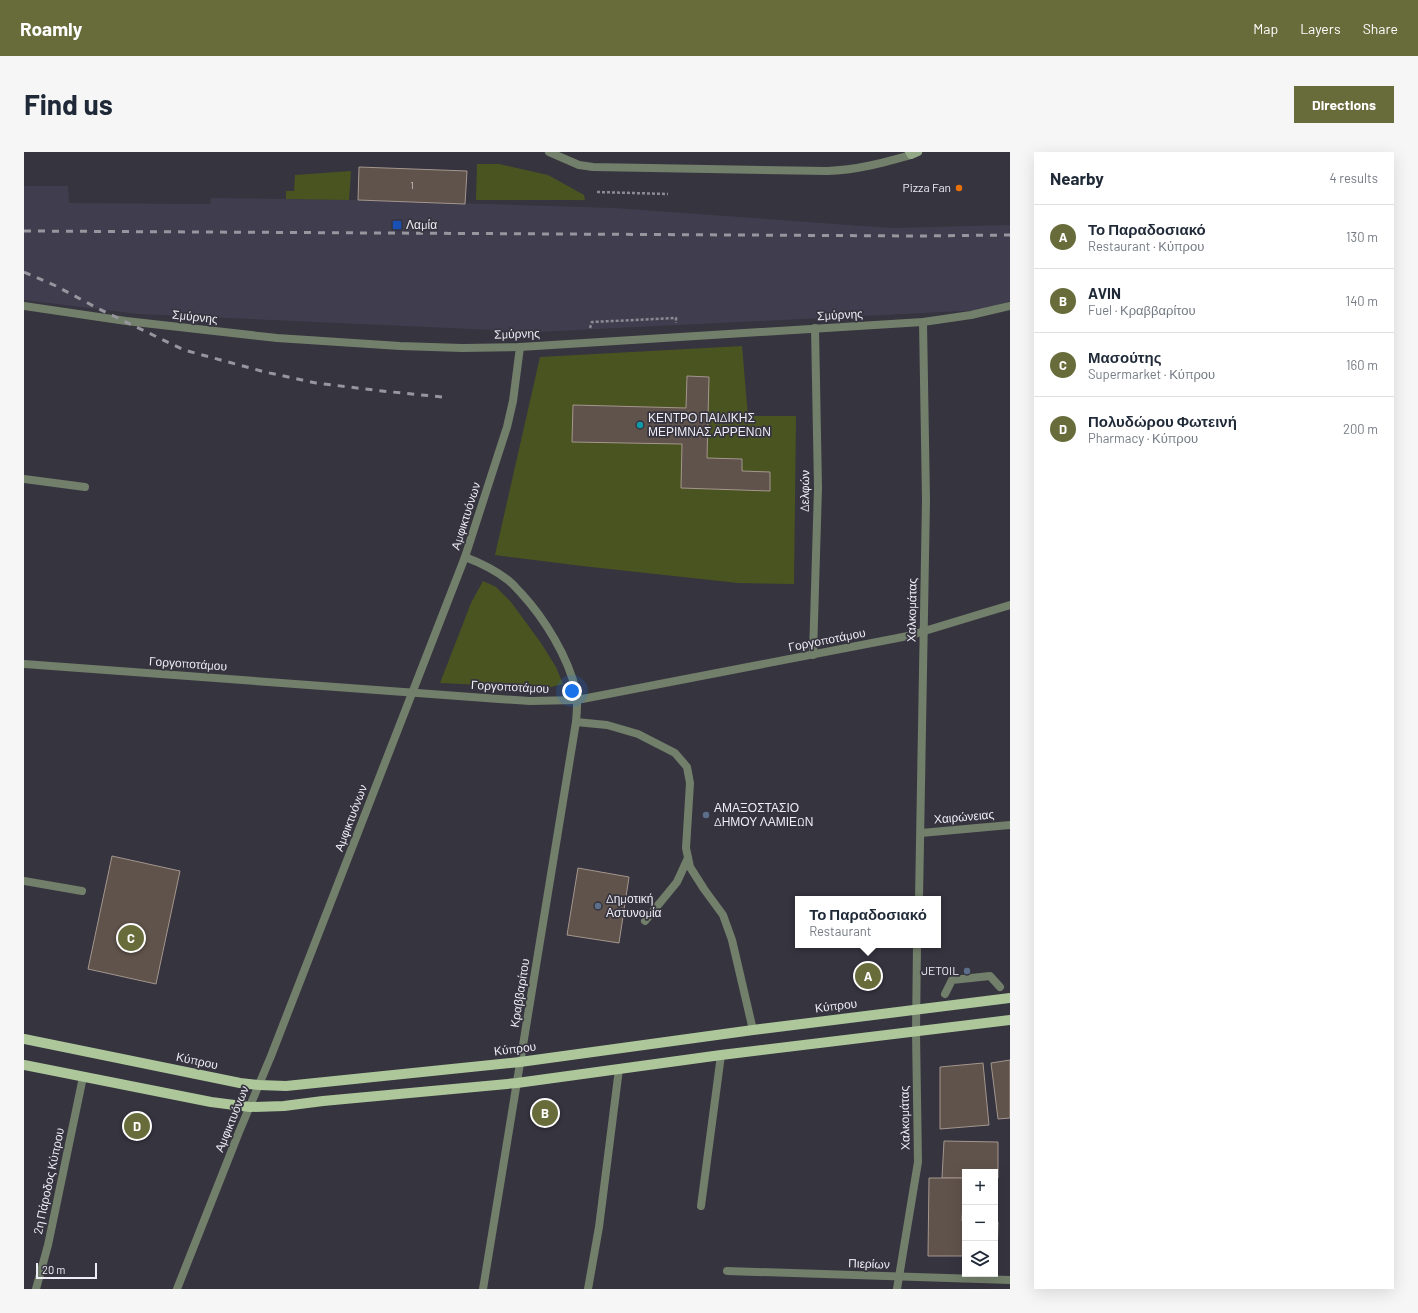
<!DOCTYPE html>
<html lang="en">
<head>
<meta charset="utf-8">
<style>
	:root { --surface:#fff; --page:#f6f6f7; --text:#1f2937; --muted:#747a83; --line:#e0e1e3; --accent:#686c3b }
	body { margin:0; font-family:Barlow,sans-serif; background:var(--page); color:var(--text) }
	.controls { position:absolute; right:12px; bottom:12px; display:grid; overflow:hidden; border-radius:0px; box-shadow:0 4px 16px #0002 }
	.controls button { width:36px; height:36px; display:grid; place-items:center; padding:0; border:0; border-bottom:1px solid var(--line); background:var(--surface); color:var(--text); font:20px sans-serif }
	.scale { position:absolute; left:12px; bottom:10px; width:61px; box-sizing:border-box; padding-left:4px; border:2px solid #eeecf4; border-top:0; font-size:11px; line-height:14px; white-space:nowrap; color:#eeecf4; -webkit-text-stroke:3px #36343f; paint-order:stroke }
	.you { position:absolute; left:548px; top:539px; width:14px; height:14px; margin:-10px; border:3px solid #fff; border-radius:50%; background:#1a73e8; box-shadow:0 0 0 6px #1a73e833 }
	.badge { display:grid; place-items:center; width:26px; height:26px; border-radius:50%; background:var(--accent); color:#fff; font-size:13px; font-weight:700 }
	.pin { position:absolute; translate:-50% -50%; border:2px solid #fff; box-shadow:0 1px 4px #0006 }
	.popup { position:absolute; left:771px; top:744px; width:146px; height:52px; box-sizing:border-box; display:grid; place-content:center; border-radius:0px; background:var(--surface); filter:drop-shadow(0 1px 3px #0005); font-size:13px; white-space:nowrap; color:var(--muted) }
	.popup b { font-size:15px; color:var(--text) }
	.popup::after { content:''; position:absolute; left:50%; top:100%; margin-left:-8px; border:8px solid transparent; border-top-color:var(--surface) }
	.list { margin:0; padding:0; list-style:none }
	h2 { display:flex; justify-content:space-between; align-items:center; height:52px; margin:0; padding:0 16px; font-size:17px }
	h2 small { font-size:13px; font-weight:400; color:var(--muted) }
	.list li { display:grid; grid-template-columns:26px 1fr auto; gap:12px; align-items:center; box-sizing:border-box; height:64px; padding:0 16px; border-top:1px solid var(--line) }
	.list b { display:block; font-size:15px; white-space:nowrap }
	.list p { margin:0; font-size:13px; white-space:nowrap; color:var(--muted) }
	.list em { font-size:13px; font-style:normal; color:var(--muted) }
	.icon { flex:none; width:22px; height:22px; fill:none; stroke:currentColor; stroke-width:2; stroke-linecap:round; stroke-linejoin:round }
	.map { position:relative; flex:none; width:986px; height:1137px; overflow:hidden; border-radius:0px }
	header { display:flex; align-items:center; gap:24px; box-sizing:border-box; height:56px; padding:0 20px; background:var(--accent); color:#fff }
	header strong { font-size:19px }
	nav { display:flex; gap:22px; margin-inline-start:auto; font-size:14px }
	.intro { display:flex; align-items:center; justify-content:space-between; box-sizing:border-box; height:96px; padding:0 24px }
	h1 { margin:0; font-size:28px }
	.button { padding:10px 18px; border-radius:0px; background:var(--accent); color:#fff; font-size:14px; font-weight:700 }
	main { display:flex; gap:24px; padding:0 24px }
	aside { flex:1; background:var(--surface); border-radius:0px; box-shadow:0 4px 16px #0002 }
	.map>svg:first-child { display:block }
	.built { fill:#403d4e }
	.green { fill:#4a5420 }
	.building { fill:#60534c; stroke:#a4968e }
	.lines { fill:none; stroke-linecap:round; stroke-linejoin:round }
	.path { stroke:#8b8993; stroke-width:2.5; stroke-dasharray:3 2; stroke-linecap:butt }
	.service { stroke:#727f6a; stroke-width:8 }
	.minor { stroke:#727f6a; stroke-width:8 }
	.tertiary { stroke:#727f6a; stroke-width:8 }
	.secondary { stroke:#93a886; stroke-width:8 }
	.primary { stroke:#adc79b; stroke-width:10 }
	.rail { stroke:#97959e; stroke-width:3; stroke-dasharray:7 7; stroke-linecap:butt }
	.food-dot { fill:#e8710a; stroke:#36343f; stroke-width:1.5 }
	.transit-dot { fill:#1a4fb4; stroke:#36343f; stroke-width:1.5 }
	.culture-dot { fill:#0f9aa8; stroke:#36343f; stroke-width:1.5 }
	.service-dot { fill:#5c6f8a; stroke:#36343f; stroke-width:1.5 }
	.labels { text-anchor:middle; stroke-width:3.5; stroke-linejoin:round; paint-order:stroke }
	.number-label { font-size:10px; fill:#cac6ca }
	.poi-label { font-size:12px; fill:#eeecf4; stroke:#36343f; text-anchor:start }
	.street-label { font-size:12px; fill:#eeecf4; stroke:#36343f }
</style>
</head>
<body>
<header>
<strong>Roamly</strong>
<nav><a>Map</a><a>Layers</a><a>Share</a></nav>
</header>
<div class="intro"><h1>Find us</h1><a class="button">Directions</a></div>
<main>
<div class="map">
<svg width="986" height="1137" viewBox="0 0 986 1137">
	<rect width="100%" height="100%" fill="#36343f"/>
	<polygon class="built" points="0,34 44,34 45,51 186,52 187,46 334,48 590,56 867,76 986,73 986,149 958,158 513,180 114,162 0,148"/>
	<g class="green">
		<polygon points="453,12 475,12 524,23 560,43 561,48 452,48"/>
		<polygon points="327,19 325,48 262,47 262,39 270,39 271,23"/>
		<polygon points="718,194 724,264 772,264 770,432 714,431 558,414 471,403 516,205"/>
		<polygon points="459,429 472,435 487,450 517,491 532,515 539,532 523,536 416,531 447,451"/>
	</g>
	<g class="building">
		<polygon points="335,15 443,19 441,52 334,48"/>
		<polygon points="663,224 685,225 683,306 718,307 718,319 746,320 746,339 657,336 658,292 548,290 549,253 662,256"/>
		<polygon points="88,704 156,719 132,832 64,817"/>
		<polygon points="554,716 605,725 595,791 543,783"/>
		<polygon points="986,908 986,966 974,967 967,911"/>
		<polygon points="959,911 965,973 916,977 916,915"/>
		<polygon points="920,989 974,990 974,1026 971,1026 971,1020 941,1020 941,1026 918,1026"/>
		<polygon points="905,1026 940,1026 938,1069 941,1069 941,1104 904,1104"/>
		<polygon points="971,1070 974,1070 973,1104 971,1104"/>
	</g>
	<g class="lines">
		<g class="path">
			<polyline points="573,40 644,42"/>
			<polyline points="566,176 568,170 652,166 652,171"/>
		</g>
		<g class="service">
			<polyline points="552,570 583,573 614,582 651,601 663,615 666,631 662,696 666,715 680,737 699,763 708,788 729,878"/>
			<polyline points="0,729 58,739"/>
			<polyline points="621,769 653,730 664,706"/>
			<polyline points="921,842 928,828 966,824 976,835"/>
			<polyline points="677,1054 697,903"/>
		</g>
		<g class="minor">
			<polyline points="0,327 61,335"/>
			<path d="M441,405C457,411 471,418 484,428C489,432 493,437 497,441C521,467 544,505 552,539C554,549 553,560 552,570L459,1137"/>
			<polyline points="789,503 794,336 791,176"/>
			<polyline points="0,512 475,547 506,549 553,548 884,484 986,453"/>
			<polyline points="897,681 986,673"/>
			<polyline points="895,747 902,348 899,170"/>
			<polyline points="892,880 893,793"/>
			<polyline points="703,1119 986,1128"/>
			<polyline points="12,1137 24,1093 59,925"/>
			<polyline points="564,1137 575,1075 595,917"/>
		</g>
		<g class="tertiary">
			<path d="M525,0L555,13L569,15L803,19C833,18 858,11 887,3"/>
			<polyline points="0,154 102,169 253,186 376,194 438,196 496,195 899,170 947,163 986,154"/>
			<polyline points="153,1137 215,980 247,904 441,405 483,275 489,249 496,195"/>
			<polyline points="873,1137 894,1010 892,880"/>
		</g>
		<polyline class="secondary" points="885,0 887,3 894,0"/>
		<g class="primary">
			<polyline points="0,887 216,931 235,933 262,934 496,910 729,878 986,846"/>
			<polyline points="0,913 187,950 226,955 260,954 299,949 493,931 697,903 986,868"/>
		</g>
		<g class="rail">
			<polyline points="0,79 894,84 986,83"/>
			<polyline points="0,120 32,134 75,157 160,198 241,220 292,231 358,239 418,245"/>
		</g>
	</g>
	<circle class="food-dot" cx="935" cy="36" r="4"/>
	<rect class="transit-dot" x="368" y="68" width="10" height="10" rx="2"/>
	<circle class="culture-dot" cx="616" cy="273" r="4"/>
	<g class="service-dot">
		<circle cx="682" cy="663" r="4"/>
		<circle cx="574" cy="754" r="4"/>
		<circle cx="943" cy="819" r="4"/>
	</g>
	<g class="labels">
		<g class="number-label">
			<text x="388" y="37">1</text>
		</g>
		<g class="poi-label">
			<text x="927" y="40" text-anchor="end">Pizza Fan</text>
			<text x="382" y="77">Λαμία</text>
			<text x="624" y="270">ΚΕΝΤΡΟ ΠΑΙΔΙΚΗΣ<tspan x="624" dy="14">ΜΕΡΙΜΝΑΣ ΑΡΡΕΝΩΝ</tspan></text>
			<text x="690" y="660">ΑΜΑΞΟΣΤΑΣΙΟ<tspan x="690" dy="14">ΔΗΜΟΥ ΛΑΜΙΕΩΝ</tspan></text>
			<text x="582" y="751">Δημοτική<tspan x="582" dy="14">Αστυνομία</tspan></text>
			<text x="935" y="823" text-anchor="end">JETOIL</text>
		</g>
		<g class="street-label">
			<text transform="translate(816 163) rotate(-3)" y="4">Σμύρνης</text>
			<text transform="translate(171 165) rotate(6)" y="4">Σμύρνης</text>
			<text transform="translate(493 182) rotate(-2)" y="4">Σμύρνης</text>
			<text transform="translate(781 339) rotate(-89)" y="4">Δελφών</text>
			<text transform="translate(442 364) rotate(-72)" y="4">Αμφικτυόνων</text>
			<text transform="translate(888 458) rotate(-89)" y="4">Χαλκομάτας</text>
			<text transform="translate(803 488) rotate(-11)" y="4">Γοργοποτάμου</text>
			<text transform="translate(164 512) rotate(4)" y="4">Γοργοποτάμου</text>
			<text transform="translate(486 535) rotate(3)" y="4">Γοργοποτάμου</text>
			<text transform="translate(940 665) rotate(-5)" y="4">Χαιρώνειας</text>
			<text transform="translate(327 666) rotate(-69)" y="4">Αμφικτυόνων</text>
			<text transform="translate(496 841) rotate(-81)" y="4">Κραββαρίτου</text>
			<text transform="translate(812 854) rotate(-7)" y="4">Κύπρου</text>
			<text transform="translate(491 897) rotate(-7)" y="4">Κύπρου</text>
			<text transform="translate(173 909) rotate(12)" y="4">Κύπρου</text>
			<text transform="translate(881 966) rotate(-91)" y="4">Χαλκομάτας</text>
			<text transform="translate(208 967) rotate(-68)" y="4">Αμφικτυόνων</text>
			<text transform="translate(25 1029) rotate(-78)" y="4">2η Πάροδος Κύπρου</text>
			<text transform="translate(845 1112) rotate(2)" y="4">Πιερίων</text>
		</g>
	</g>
</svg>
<div class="controls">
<button>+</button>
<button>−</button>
<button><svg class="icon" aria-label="layers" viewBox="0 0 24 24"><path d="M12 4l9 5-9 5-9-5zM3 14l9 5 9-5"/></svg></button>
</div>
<div class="scale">20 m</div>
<div class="you"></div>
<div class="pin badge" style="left:844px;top:824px">A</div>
<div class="popup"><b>Το Παραδοσιακό</b>Restaurant</div>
<div class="pin badge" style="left:521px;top:961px">B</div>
<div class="pin badge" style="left:107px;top:786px">C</div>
<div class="pin badge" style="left:113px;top:974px">D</div>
</div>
<aside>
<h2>Nearby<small>4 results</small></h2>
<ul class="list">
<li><span class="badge">A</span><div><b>Το Παραδοσιακό</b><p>Restaurant · Κύπρου</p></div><em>130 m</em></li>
<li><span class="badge">B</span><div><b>AVIN</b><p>Fuel · Κραββαρίτου</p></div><em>140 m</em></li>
<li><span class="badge">C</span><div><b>Μασούτης</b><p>Supermarket · Κύπρου</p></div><em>160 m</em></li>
<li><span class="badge">D</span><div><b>Πολυδώρου Φωτεινή</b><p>Pharmacy · Κύπρου</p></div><em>200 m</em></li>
</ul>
</aside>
</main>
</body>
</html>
